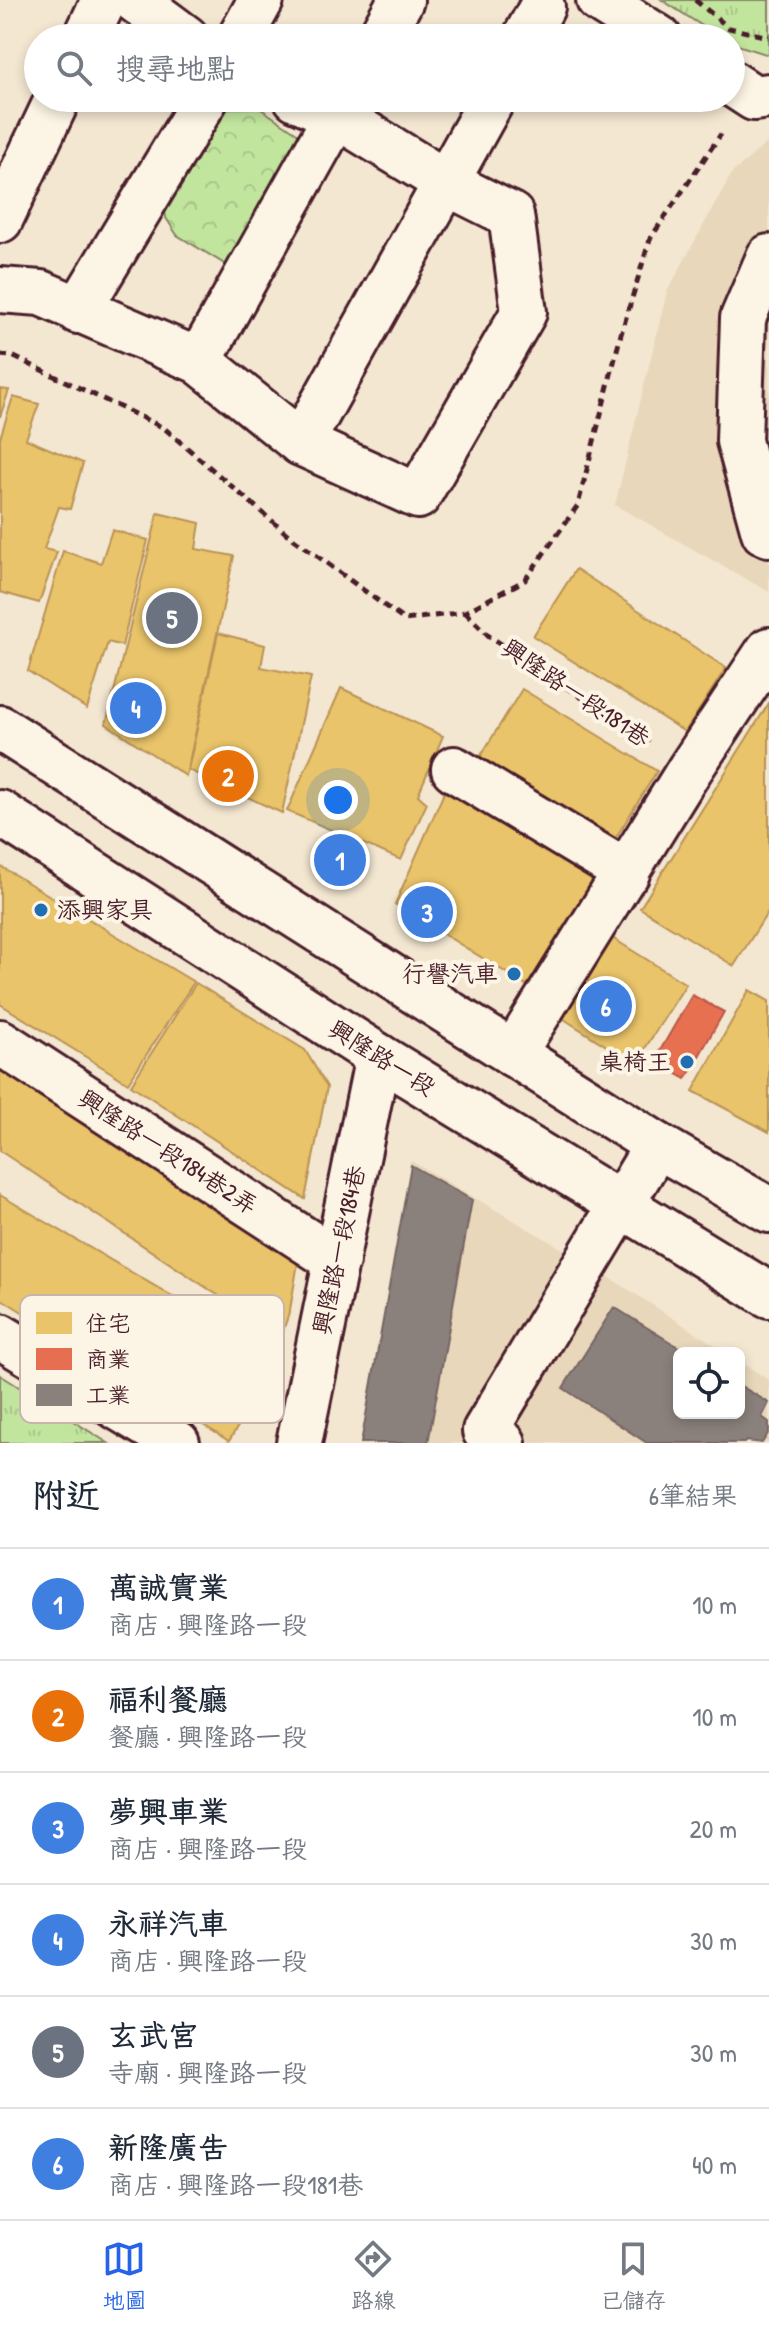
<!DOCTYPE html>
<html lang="zh-TW">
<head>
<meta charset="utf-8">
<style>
	:root { --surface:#fff; --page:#f2f2f3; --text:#1f2937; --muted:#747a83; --line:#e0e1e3; --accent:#2563eb }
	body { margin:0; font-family:"Patrick Hand","LXGW WenKai TC",sans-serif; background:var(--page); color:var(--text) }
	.controls { position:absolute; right:24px; bottom:24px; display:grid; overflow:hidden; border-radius:12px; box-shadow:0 4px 12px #0003 }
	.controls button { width:72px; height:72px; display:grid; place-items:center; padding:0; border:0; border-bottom:2px solid var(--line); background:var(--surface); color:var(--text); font:40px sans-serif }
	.you { position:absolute; left:338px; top:800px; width:28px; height:28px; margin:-20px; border:6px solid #fff; border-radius:50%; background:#1a73e8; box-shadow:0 0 0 12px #1a73e833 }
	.badge { display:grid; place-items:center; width:52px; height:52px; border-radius:50%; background:var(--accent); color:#fff; font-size:26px; font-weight:700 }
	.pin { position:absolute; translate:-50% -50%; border:4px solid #fff; box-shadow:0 2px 8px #0006 }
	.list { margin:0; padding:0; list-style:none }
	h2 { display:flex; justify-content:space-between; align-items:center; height:104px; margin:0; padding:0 32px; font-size:34px }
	h2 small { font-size:26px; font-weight:400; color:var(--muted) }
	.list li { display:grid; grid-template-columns:52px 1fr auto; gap:24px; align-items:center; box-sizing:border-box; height:112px; padding:0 32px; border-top:2px solid var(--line) }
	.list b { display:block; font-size:30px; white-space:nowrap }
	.list p { margin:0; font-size:26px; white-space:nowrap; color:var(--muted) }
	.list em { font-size:26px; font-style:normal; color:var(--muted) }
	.icon { flex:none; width:44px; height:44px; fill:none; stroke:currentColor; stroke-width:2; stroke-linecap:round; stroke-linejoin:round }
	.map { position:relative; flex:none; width:769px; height:1443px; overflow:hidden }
	.search { position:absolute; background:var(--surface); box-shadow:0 4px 12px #0003; left:24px; right:24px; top:24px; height:88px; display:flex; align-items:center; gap:20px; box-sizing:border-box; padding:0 28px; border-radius:44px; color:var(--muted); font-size:30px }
	.sheet { height:776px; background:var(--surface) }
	nav { display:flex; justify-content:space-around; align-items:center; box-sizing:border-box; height:112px; border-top:2px solid var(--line); background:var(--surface); font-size:22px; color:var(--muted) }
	nav a { display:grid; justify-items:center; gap:4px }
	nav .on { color:var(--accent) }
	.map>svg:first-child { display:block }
	.built { fill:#e8d7ba }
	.grass { fill:url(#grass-tufts); stroke:#868264; stroke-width:2 }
	.forest { fill:url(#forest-crowns); stroke:#868264; stroke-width:2 }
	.homes { fill:#e9c46a; stroke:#b99257; stroke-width:2 }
	.shops { fill:#e76f51; stroke:#b85746; stroke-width:2 }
	.industry { fill:#8a817c; stroke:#776464; stroke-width:2 }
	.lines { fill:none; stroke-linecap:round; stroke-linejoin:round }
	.minor-casing { stroke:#4a1f2b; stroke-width:50 }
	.major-casing { stroke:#4a1f2b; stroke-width:50 }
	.path { stroke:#4a1f2b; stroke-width:5; stroke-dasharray:8 6; stroke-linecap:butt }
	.minor { stroke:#fcf5e5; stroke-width:44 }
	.major { stroke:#fcf5e5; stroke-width:44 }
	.poi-dot { fill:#1f6fb2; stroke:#fcf5e5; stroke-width:3 }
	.labels { text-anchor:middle; stroke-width:8; stroke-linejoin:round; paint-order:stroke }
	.street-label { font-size:24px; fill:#4a1f2b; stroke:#fcf5e5 }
	.poi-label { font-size:24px; fill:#4a1f2b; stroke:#fcf5e5; text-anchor:end }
	.key { fill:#fcf5e5; stroke:#c7b5ad; stroke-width:2 }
	.key-label { font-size:22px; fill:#4a1f2b }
</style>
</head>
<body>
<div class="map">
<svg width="769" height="1443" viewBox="0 0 769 1443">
	<defs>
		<pattern id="grass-tufts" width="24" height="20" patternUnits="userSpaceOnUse" patternTransform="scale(2)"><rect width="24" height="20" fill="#c2e59e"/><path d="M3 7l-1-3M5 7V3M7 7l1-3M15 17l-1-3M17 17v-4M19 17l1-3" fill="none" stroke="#a8c488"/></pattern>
		<pattern id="forest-crowns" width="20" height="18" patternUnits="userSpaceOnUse" patternTransform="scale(2)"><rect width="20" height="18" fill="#c2e59e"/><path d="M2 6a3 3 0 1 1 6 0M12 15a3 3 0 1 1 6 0" fill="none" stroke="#a8c488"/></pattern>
	</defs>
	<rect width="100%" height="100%" fill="#f3e7d1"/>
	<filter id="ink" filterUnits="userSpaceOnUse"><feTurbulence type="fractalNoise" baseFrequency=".0125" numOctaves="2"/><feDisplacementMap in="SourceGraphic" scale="16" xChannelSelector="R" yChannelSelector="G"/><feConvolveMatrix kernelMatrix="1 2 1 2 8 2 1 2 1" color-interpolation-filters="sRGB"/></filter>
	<g filter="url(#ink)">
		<g class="built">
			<polygon points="769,141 769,592 615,505 667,292 732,173"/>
			<polygon points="411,1161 587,1263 727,1353 679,1353 679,1413 739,1413 739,1361 769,1380 769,1443 365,1443"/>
		</g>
		<g class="grass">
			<polygon points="662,0 769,0 769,55 731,43 731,38 721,38"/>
			<polygon points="0,1375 108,1443 0,1443"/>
		</g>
		<polygon class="forest" points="258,107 300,135 228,266 177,235 166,218 162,191 203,123 230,108"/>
		<g class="homes">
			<polygon points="0,389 9,390 0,417"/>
			<polygon points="13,397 39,404 26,439 83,463 70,509 59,507 44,549 57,552 39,603 0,592 0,438"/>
			<polygon points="158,513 200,523 196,549 234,556 186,776 106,724"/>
			<polygon points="112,530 148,540 122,646 108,642 87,709 28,671 63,551 101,563"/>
			<polygon points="576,569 726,668 685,732 533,636"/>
			<polygon points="218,633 265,645 261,667 311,677 282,813 188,770"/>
			<polygon points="341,688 443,736 418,795 427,803 401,860 287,811"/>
			<polygon points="522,689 657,771 612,844 477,762"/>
			<polygon points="769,703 769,910 734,966 640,908"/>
			<polygon points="450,779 598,873 531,988 395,904"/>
			<polygon points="0,866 194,982 128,1083 0,1004"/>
			<polygon points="606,934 686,984 635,1064 556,1014"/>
			<polygon points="196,983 305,1050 327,1087 305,1199 131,1085"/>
			<polygon points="749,990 769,1001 769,1132 693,1091"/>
			<polygon points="0,1053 301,1245 290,1310 281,1337 0,1151"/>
			<polygon points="0,1195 279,1359 229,1441 0,1298"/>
		</g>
		<polygon class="shops" points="692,995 724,1012 686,1079 654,1061"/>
		<g class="industry">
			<polygon points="411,1165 472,1200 428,1443 361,1443"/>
			<polygon points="614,1307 688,1353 679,1353 679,1413 739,1413 739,1385 769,1403 762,1417 769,1422 769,1432 762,1443 746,1441 744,1443 647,1443 563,1388"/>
		</g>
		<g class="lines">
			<defs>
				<g id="minor">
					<polyline points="135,0 186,38"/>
					<polyline points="599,0 659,38"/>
					<polyline points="86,38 104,0"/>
					<polyline points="240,38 261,0"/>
					<polyline points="380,38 401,0"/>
					<polyline points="525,38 542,7"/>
					<polyline points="731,83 754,98 769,96"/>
					<polyline points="0,220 58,98"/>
					<polyline points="769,257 743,318 739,441 764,532 769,534"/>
					<polyline points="0,290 41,293 199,361 301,443 418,496 524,312 511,215 447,183 337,116 296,98"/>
					<polyline points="78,311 206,98"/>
					<polyline points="199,361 346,98"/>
					<polyline points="301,443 493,98"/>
					<polyline points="454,769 627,873"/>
					<polyline points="0,1042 337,1261"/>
					<polyline points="513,1054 690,769 769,650"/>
					<polyline points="0,1336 177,1443"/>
					<polyline points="299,1443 378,1056"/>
					<polyline points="503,1443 485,1431 657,1145"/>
				</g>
				<g id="major">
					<polyline points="0,728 657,1145 769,1210"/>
					<polyline points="0,813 378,1056 769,1295"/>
				</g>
			</defs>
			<use href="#minor" class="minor-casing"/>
			<use href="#major" class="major-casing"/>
			<g class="path">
				<polyline points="695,0 729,28 769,37"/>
				<polyline points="0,355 12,356 164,428 286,533 404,620 465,612 525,580 578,505 621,334 650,239 721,134"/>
				<polyline points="465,612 489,636 649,742"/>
			</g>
			<use href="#minor" class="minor"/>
			<use href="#major" class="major"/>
		</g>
	</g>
	<g class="poi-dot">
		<circle cx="41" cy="910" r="8"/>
		<circle cx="514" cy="974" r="8"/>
		<circle cx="687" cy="1062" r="8"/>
	</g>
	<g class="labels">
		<g class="street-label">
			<text transform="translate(576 693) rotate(34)" y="8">興隆路一段181巷</text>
			<text transform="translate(382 1058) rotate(32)" y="8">興隆路一段</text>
			<text transform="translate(168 1152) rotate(33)" y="8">興隆路一段184巷2弄</text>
			<text transform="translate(339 1250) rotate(-78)" y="8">興隆路一段184巷</text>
		</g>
		<g class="poi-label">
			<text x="57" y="918" text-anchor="start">添興家具</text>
			<text x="498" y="982">行譽汽車</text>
			<text x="671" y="1070">桌椅王</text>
		</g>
	</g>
	<rect x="20" y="1295" width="264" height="128" rx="12" class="key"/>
	<rect x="36" y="1312" width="36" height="22" fill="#e9c46a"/>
	<rect x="36" y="1348" width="36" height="22" fill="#e76f51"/>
	<rect x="36" y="1384" width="36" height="22" fill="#8a817c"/>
	<g class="key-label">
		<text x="86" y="1331">住宅</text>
		<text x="86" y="1367">商業</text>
		<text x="86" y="1403">工業</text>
	</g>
</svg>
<div class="controls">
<button><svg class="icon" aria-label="locate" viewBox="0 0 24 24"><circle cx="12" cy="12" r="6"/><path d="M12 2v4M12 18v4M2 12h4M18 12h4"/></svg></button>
</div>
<div class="you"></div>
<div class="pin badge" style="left:340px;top:860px;background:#3f7fe0">1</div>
<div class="pin badge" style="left:228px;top:776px;background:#e8710a">2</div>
<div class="pin badge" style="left:427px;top:912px;background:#3f7fe0">3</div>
<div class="pin badge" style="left:136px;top:708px;background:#3f7fe0">4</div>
<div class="pin badge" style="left:172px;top:618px;background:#6b7280">5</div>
<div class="pin badge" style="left:606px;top:1006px;background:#3f7fe0">6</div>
<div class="search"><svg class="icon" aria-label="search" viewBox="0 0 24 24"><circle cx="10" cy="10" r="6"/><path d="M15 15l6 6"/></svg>搜尋地點</div>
</div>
<section class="sheet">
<h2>附近<small>6筆結果</small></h2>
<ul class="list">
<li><span class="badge" style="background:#3f7fe0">1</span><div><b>萬誠實業</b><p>商店 · 興隆路一段</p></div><em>10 m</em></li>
<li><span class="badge" style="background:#e8710a">2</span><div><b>福利餐廳</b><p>餐廳 · 興隆路一段</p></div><em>10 m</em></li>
<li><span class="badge" style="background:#3f7fe0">3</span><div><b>夢興車業</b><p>商店 · 興隆路一段</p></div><em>20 m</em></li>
<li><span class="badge" style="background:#3f7fe0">4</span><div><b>永祥汽車</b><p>商店 · 興隆路一段</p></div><em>30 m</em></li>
<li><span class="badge" style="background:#6b7280">5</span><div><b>玄武宮</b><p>寺廟 · 興隆路一段</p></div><em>30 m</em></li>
<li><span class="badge" style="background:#3f7fe0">6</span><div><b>新隆廣告</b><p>商店 · 興隆路一段181巷</p></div><em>40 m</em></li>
</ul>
</section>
<nav>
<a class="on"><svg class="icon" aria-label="map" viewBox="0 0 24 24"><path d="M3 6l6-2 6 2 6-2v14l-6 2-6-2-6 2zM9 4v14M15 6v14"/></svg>地圖</a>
<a><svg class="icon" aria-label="directions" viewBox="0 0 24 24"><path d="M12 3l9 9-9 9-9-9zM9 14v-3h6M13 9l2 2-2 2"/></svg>路線</a>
<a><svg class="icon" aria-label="saved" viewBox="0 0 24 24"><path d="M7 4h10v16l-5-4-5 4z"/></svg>已儲存</a>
</nav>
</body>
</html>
